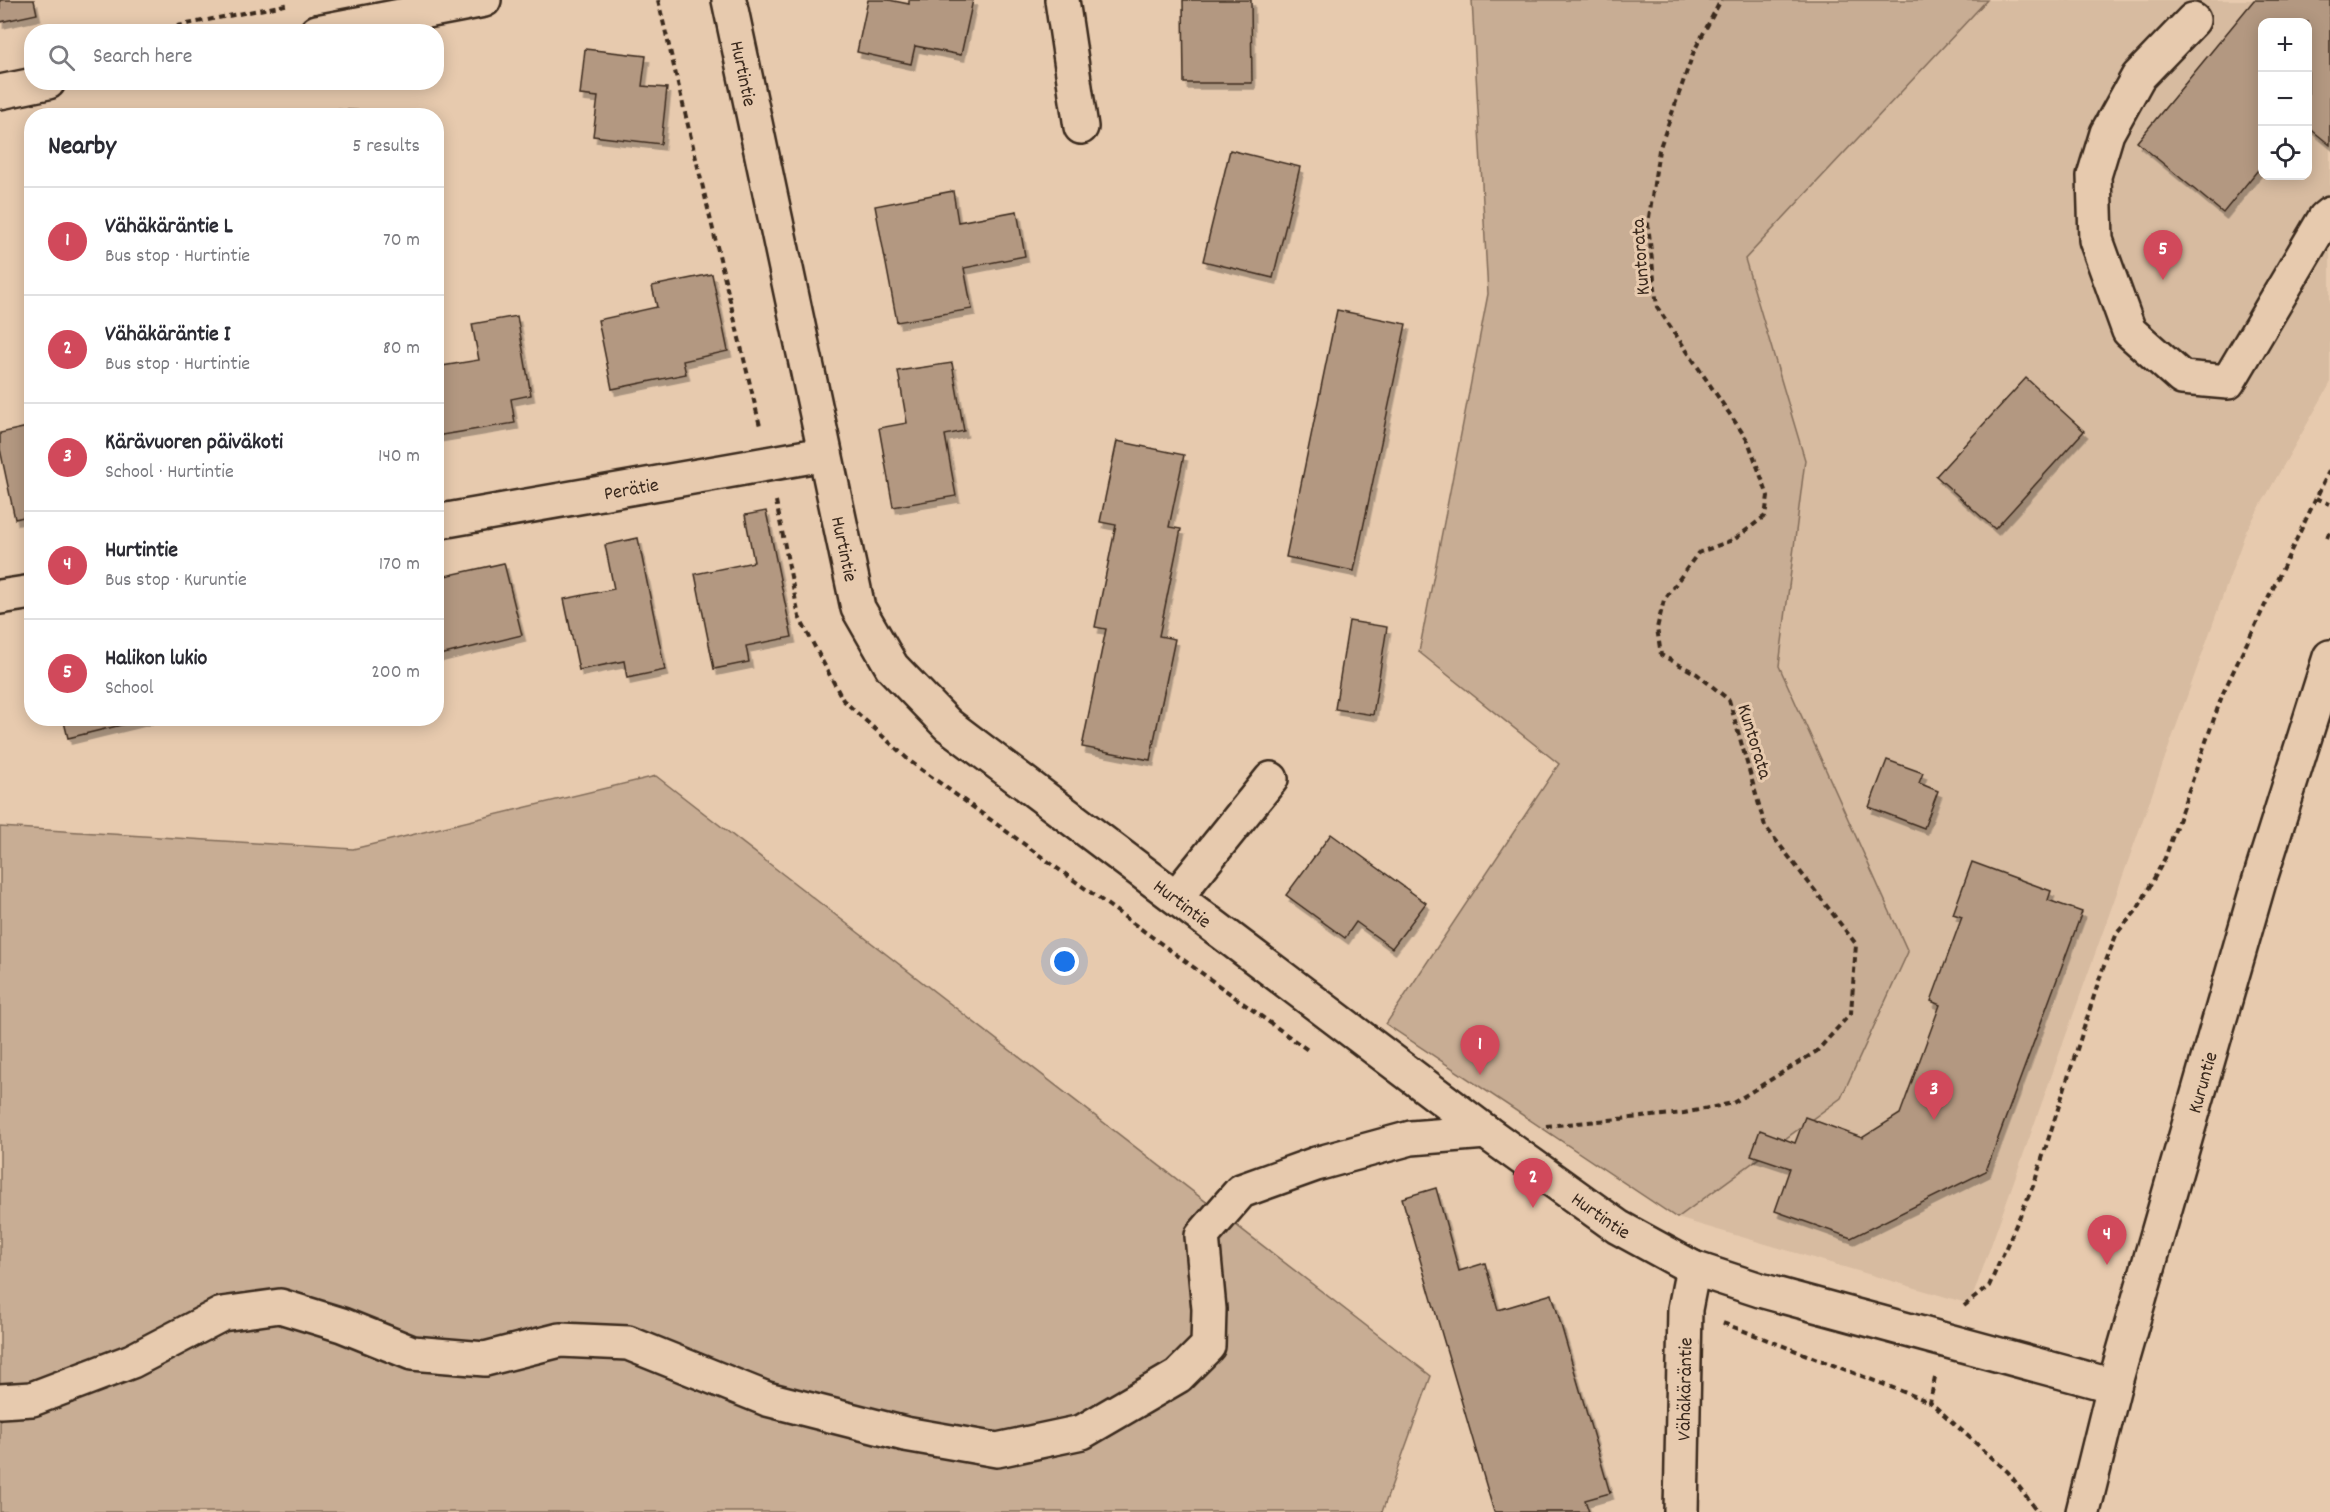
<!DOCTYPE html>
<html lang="en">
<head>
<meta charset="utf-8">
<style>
	:root { --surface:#fff; --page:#f2f2f3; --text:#2b2b33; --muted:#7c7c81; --line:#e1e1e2; --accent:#d1495b }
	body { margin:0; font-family:Dekko,sans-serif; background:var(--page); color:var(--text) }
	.controls { position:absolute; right:18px; top:18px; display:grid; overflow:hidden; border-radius:12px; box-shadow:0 3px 15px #0003 }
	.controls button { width:54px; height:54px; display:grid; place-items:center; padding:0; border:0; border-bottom:2px solid var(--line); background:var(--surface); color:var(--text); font:30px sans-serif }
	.you { position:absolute; left:1065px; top:962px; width:21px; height:21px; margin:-15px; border:4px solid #fff; border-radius:50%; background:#1a73e8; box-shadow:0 0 0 9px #1a73e833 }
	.badge { display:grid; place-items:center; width:39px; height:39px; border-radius:50%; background:var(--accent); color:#fff; font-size:20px; font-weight:700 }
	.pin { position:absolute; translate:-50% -50px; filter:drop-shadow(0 2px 3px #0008) }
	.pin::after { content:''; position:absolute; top:32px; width:21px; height:18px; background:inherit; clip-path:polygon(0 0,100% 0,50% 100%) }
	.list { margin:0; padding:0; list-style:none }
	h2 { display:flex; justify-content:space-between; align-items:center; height:78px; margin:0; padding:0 24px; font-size:26px }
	h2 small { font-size:20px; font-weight:400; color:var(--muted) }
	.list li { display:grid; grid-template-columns:39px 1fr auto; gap:18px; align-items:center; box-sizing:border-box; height:108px; padding:0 24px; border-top:2px solid var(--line) }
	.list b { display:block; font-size:22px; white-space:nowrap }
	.list p { margin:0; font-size:20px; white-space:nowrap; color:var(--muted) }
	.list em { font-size:20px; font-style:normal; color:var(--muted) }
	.icon { flex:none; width:33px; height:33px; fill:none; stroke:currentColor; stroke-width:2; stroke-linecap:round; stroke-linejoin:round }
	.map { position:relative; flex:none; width:2330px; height:1512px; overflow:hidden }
	.search { position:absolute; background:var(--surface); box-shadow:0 3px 15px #0003; left:24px; top:24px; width:420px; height:66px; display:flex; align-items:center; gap:15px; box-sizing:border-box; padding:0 21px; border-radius:24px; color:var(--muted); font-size:22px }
	.panel { position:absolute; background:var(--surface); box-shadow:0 3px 15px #0003; left:24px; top:108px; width:420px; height:618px; border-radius:24px }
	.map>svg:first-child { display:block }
	.built { fill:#d7bba0; fill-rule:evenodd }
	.green { fill:#c8ad94; stroke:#826c59; stroke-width:1.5 }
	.building { fill:#b39881; stroke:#3b2a1e; stroke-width:1.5; filter:url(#shadow) }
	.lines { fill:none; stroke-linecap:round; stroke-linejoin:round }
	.minor-casing { stroke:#3b2a1e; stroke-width:38 }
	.path { stroke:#3b2a1e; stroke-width:4; stroke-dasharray:6 4.5; stroke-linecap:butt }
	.minor { stroke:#e7caae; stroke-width:33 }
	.labels { text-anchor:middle; stroke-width:6; stroke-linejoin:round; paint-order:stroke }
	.street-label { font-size:20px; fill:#3b2a1e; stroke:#e7caae }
</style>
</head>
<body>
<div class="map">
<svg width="2330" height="1512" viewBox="0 0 2330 1512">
	<defs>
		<filter id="shadow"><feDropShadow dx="3.5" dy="6" stdDeviation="0" flood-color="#0004"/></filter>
	</defs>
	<rect width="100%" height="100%" fill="#e7caae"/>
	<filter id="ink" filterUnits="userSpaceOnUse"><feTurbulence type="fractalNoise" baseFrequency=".0167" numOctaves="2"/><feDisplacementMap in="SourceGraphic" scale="12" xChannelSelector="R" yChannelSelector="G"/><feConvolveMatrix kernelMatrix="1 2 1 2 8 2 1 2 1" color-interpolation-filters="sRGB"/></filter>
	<g filter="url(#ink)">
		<path class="built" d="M1987,0H2330V384L2246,531L1970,1304L1677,1218L1841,1098L1908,952L1779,666L1805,460L1745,259ZM2262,22H2308V176H2262Z"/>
		<g class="green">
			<polygon points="1472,0 1987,0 1745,259 1805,460 1779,666 1908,952 1841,1098 1677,1218 1386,1024 1559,764 1419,652 1488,294"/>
			<polygon points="656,776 1431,1376 1382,1512 0,1512 0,827 353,849"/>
		</g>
		<g class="building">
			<polygon points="0,0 34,0 37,14 0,22"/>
			<polygon points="868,0 889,0 909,4 909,0 973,0 961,55 915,46 911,64 857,52"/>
			<polygon points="1183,0 1251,0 1252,83 1184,83"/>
			<polygon points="2254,0 2330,0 2330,145 2308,127 2308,22 2262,22 2262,165 2223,213 2137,142"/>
			<polygon points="585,49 646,56 642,86 667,88 661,144 593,136 598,97 580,95"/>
			<polygon points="328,109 367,111 367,116 328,116"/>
			<polygon points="1230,150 1300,167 1273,278 1203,261"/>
			<polygon points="953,191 958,222 1017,211 1025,256 964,268 972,309 897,322 875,206"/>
			<polygon points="712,274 728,351 683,361 686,374 612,389 598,320 657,307 652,286"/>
			<polygon points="1337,310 1406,324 1354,571 1286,557"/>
			<polygon points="517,316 531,395 511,399 515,423 436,436 436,367 479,360 472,324"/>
			<polygon points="952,363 964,431 945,435 956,496 893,507 879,428 907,423 898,371"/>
			<polygon points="2026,378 2084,431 1995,529 1936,476"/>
			<polygon points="32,426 32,515 15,519 0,449 0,433"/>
			<polygon points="1117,441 1184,455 1169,527 1181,529 1159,636 1175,639 1150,760 1082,747 1106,629 1095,627 1116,525 1100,522"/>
			<polygon points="766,511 792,637 746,646 749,662 714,669 695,574 754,562 745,515"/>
			<polygon points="638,538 665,670 627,678 624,661 579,670 564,599 614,589 605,545"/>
			<polygon points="504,563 522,635 436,656 436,578"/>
			<polygon points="1349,621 1387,627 1373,715 1335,709"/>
			<polygon points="63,718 150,718 68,738"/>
			<polygon points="1887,760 1923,773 1919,783 1938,791 1924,828 1869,807"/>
			<polygon points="1331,834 1426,903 1392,948 1356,922 1345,938 1286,895"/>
			<polygon points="1972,862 2051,891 2048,900 2082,912 1986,1171 1851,1238 1775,1211 1790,1168 1751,1155 1760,1130 1795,1143 1805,1117 1862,1138 1900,1114 1940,1005 1931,1001 1962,917 1953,914"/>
			<polygon points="1436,1188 1459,1271 1485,1263 1498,1310 1552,1294 1610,1493 1585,1500 1589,1512 1494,1512 1402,1198"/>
		</g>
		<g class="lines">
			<defs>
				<g id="minor">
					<path id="s1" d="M729,0L858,608L892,667L948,725L1486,1132L1618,1227L1693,1268L1760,1290L2114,1386"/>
					<polyline points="1062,0 1081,127"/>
					<polyline points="2193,20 2138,77 2107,133 2094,176 2096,240 2129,331 2182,378 2228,382 2325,218 2330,214"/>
					<polyline points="317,32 484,0"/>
					<polyline points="0,92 48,82"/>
					<path id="s2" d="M436,522L824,454"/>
					<polyline points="0,597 32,592"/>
					<polyline points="1176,897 1271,779"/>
					<polyline points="0,1401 32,1399 132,1361 222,1314 280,1306 342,1325 412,1353 485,1359 560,1340 628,1343 767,1399 905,1434 997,1450 1082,1432 1178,1376 1208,1346 1209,1309 1202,1236 1241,1191 1316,1164 1411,1138 1486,1132"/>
					<path id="s3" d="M1681,1512L1685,1309L1693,1268"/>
					<path id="s4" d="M2083,1512L2114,1386L2259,882L2330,657"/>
				</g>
			</defs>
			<use href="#minor" class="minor-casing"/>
			<g class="path">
				<polyline points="658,0 760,426"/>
				<polyline points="146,32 290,4"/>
				<polyline points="2316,498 2330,504"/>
				<polyline points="776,501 799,617 843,700 911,762 1309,1051"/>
				<polyline points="2327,538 2330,530"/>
				<polyline points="1546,1126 1684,1113 1733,1103 1817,1051 1851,1013 1856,944 1765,826 1729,700 1697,674 1661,655 1657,628 1664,600 1698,553 1735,539 1765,516 1768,496 1748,441 1657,307 1648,224 1659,150 1694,51 1721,0"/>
				<polyline points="1964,1306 1989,1286 2034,1184 2102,971 2117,933 2137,910 2165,858 2223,693 2330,469"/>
				<polyline points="1723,1323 1930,1402"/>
				<polyline points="1935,1378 1930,1402 2008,1472 2038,1512"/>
			</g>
			<use href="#minor" class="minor"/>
		</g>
	</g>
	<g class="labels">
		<g class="street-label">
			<text dy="7" stroke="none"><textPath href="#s1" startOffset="75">Hurtintie</textPath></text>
			<text transform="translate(1639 257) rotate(-94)" y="7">Kuntorata</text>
			<text dy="7" stroke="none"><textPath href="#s2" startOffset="198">Perätie</textPath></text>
			<text dy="7" stroke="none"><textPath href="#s1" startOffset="561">Hurtintie</textPath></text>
			<text transform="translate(1756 741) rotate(73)" y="7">Kuntorata</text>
			<text dy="7" stroke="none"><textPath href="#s1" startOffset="1065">Hurtintie</textPath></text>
			<text dy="7" stroke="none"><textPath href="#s4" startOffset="446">Kuruntie</textPath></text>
			<text dy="7" stroke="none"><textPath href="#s1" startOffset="1587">Hurtintie</textPath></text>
			<text dy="7" stroke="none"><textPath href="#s3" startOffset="123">Vähäkäräntie</textPath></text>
		</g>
	</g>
</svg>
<div class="controls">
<button>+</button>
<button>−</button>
<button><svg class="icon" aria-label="locate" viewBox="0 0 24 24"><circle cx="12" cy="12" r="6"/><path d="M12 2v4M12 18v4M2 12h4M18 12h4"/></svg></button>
</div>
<div class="you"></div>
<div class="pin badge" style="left:1480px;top:1075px">1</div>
<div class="pin badge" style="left:1533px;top:1208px">2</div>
<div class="pin badge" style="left:1934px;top:1120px">3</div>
<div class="pin badge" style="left:2107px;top:1265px">4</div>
<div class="pin badge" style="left:2163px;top:280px">5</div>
<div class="search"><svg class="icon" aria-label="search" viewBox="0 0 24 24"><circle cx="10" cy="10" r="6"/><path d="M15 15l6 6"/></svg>Search here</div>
<section class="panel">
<h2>Nearby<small>5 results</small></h2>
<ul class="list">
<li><span class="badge">1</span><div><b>Vähäkäräntie L</b><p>Bus stop · Hurtintie</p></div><em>70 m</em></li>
<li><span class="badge">2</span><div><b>Vähäkäräntie I</b><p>Bus stop · Hurtintie</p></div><em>80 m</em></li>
<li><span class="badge">3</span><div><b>Kärävuoren päiväkoti</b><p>School · Hurtintie</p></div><em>140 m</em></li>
<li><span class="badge">4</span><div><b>Hurtintie</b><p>Bus stop · Kuruntie</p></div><em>170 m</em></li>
<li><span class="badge">5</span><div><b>Halikon lukio</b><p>School</p></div><em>200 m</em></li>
</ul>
</section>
</div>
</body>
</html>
